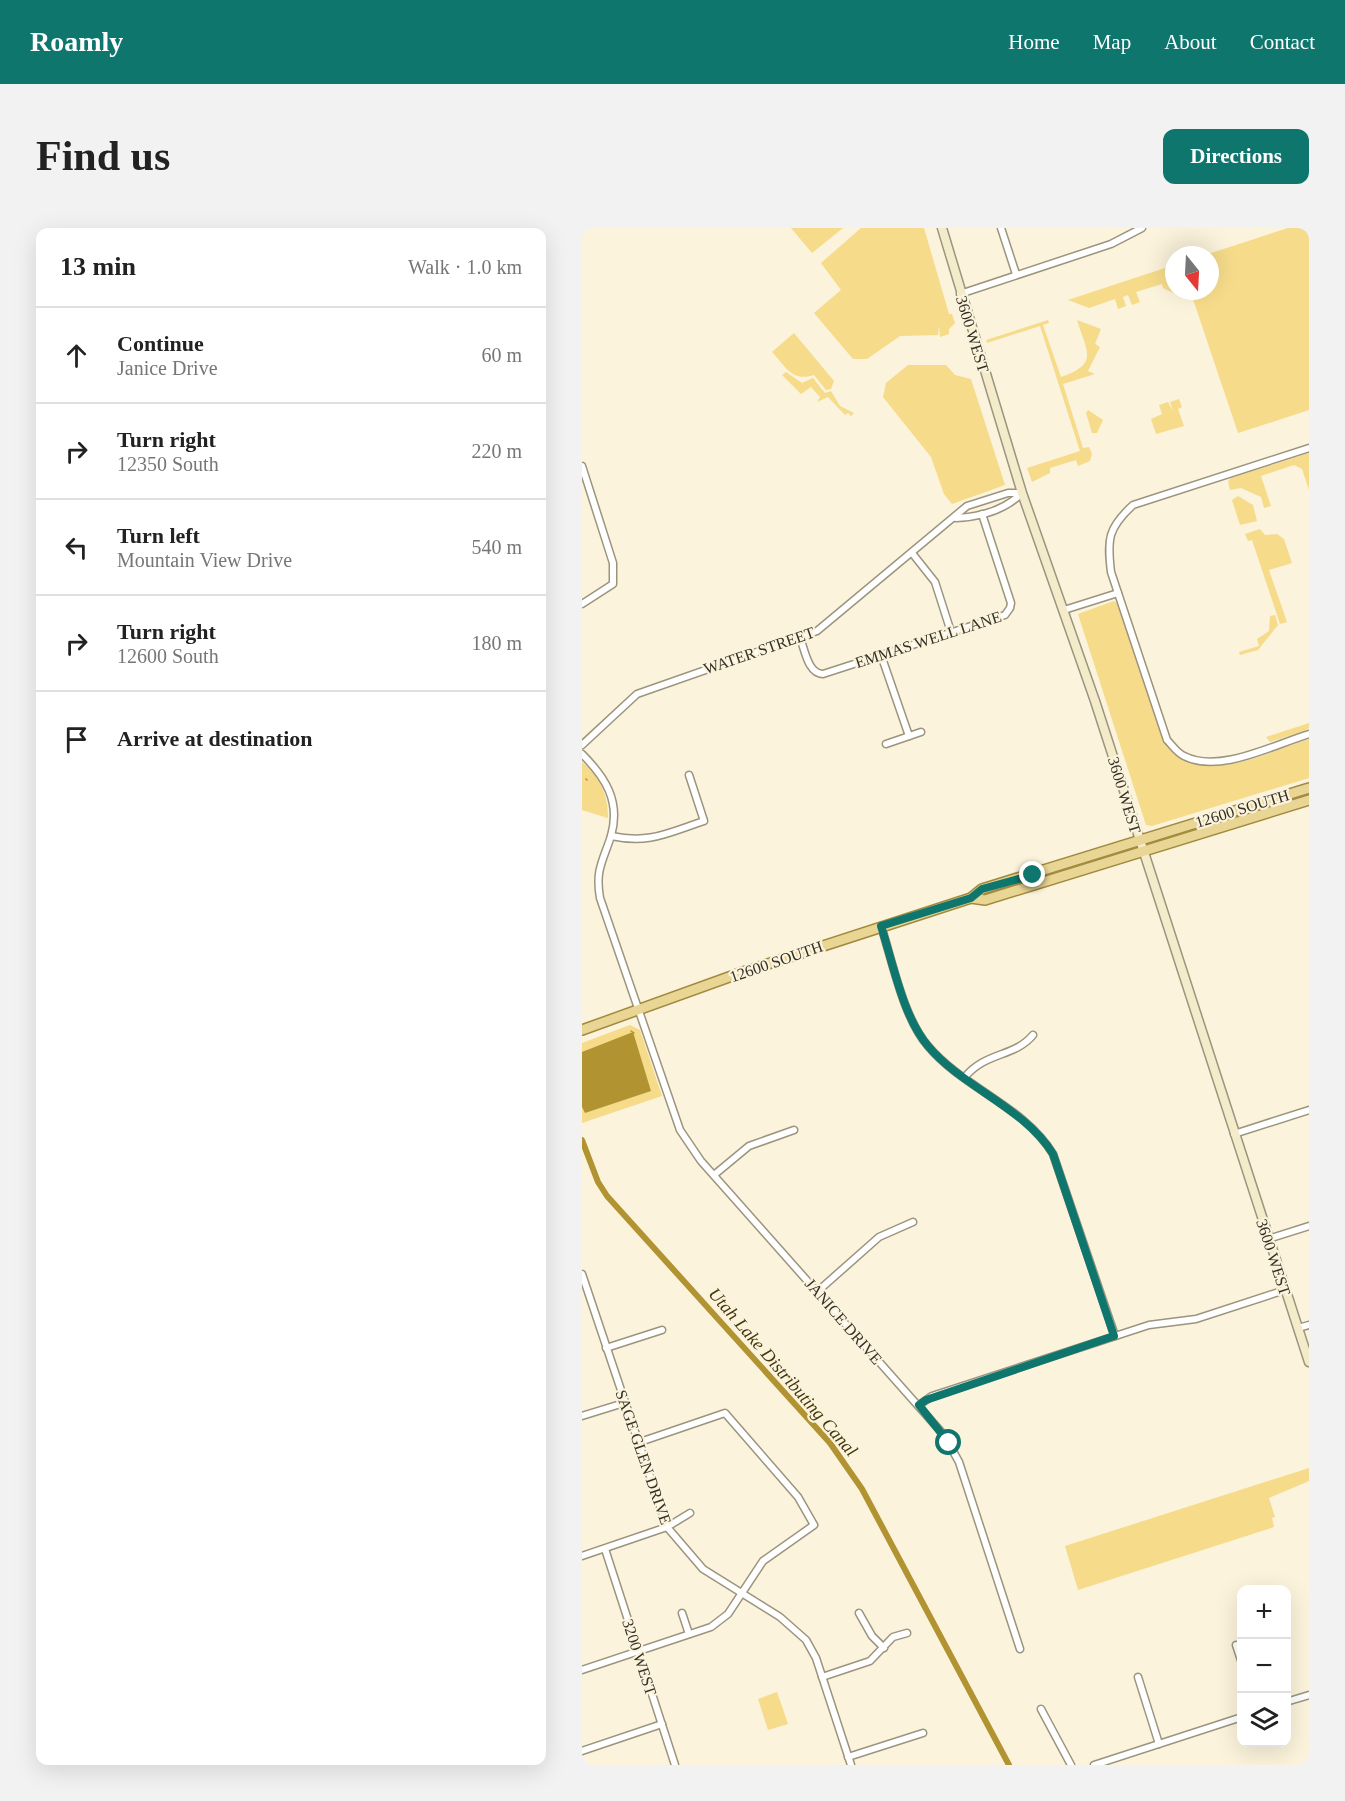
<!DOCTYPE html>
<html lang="en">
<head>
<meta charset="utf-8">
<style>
	:root { --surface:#fff; --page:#f2f2f2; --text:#222; --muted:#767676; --line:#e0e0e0; --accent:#0f766e }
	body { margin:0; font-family:"Times New Roman",serif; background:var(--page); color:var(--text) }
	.controls { position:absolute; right:18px; bottom:18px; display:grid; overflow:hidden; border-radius:12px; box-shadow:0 6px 24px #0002 }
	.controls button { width:54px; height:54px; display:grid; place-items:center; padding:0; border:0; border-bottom:2px solid var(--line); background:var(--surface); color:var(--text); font:30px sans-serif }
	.compass { position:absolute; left:583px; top:18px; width:54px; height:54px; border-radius:50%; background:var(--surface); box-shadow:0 6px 24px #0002; rotate:162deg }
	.stop { position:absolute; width:18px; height:18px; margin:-14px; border:4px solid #0f766e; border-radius:50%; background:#fff }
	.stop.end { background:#0f766e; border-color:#fff; box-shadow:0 2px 6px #0008 }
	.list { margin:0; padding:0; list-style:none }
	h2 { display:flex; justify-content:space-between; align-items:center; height:78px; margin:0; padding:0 24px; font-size:26px }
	h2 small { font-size:20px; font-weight:400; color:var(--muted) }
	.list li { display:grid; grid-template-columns:39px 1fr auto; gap:18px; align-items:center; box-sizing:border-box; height:96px; padding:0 24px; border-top:2px solid var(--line) }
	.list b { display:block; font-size:22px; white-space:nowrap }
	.list p { margin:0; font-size:20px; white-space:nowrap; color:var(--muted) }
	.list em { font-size:20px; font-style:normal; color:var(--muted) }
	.icon { flex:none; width:33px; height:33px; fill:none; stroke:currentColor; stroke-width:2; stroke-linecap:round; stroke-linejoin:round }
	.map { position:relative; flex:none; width:727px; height:1537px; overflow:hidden; border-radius:12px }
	header { display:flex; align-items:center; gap:36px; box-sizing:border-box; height:84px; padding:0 30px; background:var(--accent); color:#fff }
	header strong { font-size:28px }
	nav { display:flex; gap:33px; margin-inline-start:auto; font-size:21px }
	.intro { display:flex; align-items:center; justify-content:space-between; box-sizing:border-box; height:144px; padding:0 36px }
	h1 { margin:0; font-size:42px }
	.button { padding:15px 27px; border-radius:12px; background:var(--accent); color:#fff; font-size:21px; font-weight:700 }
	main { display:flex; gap:36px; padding:0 36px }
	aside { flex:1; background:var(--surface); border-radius:12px; box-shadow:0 6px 24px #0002 }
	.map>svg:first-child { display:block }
	.green { fill:#f5db8a }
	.water { fill:#b19331 }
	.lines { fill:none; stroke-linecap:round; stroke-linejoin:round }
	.stream { stroke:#b19331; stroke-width:1.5 }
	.canal { stroke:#b19331; stroke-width:6 }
	.street-casing { stroke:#9b947e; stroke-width:9 }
	.secondary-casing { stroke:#9b947e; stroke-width:11 }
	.primary-casing { stroke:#a18a40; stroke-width:12 }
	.street { stroke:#fff; stroke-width:6 }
	.secondary { stroke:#f4ebca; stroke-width:8 }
	.primary { stroke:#ead694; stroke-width:9 }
	.route { stroke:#0f766e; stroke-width:8 }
	.labels { text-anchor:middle; stroke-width:4.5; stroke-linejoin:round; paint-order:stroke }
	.street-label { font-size:16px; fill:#333027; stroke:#fbf3db }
	.water-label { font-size:18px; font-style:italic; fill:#42360d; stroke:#fbf3db }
</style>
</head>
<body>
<header>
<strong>Roamly</strong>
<nav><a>Home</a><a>Map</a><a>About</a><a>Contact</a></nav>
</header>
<div class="intro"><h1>Find us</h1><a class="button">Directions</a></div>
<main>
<aside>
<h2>13 min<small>Walk · 1.0 km</small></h2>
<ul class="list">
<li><svg class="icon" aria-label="ahead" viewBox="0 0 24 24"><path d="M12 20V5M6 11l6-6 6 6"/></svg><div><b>Continue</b><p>Janice Drive</p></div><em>60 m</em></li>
<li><svg class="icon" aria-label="right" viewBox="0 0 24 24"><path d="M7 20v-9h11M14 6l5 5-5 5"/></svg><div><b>Turn right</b><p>12350 South</p></div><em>220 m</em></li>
<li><svg class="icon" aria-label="left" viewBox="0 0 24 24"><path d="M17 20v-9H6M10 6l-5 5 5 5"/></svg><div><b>Turn left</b><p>Mountain View Drive</p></div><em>540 m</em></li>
<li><svg class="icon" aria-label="right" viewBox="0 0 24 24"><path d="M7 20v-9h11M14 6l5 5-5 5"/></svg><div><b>Turn right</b><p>12600 South</p></div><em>180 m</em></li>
<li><svg class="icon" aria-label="arrive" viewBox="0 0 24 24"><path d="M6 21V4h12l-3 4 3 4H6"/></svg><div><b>Arrive at destination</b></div></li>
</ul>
</aside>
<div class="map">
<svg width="727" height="1537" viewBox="0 0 727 1537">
	<rect width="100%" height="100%" fill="#fbf3db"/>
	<g class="green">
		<polygon points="209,0 261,0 230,25"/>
		<polygon points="279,0 342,0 367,86 370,86 373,95 367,101 367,106 358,109 357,98 356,107 318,108 285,131 271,131 232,85 259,62 239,35"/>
		<polygon points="706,0 727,0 727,182 656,205 611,71 606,72 581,60 580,56 554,64 558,74 550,77 546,67 541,69 544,78 536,81 533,71 507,80 486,72 592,37 592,63 628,63 628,27 623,27"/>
		<path d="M466,92L467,95L461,97L479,149C517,136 505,124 495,92L519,101L513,116L518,119L506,143L513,146L481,156L501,220L507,219L510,226L508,233L496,238L494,232L468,240V245L450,254L445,240L498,223L458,98L405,115L404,112Z"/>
		<path d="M212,105L252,153L249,161L244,162L232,147C210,154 204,139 190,124Z"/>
		<polygon points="326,137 364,137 373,147 389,151 423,257 370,276 362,266 349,229 301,169 304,155"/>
		<polygon points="204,144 220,155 231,150 243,165 249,163 258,178 272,185 269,188 266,185 263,187 246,169 235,174 238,169 229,159 219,166 200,147"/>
		<polygon points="597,171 600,179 596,181 602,198 574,206 569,191 580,186 577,177 586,174 591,183 588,174"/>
		<polygon points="506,182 521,192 515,205 510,205 504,185"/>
		<polygon points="727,225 727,262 720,241 712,237 679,248 689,278 682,280 679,269 659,260 648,262 646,253 649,250"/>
		<polygon points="656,268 671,277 675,293 658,297 650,272"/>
		<polygon points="678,301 683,307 695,306 702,311 710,335 687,342 705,394 698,396 670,312 666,313 663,306"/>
		<path d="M532,373L537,376L577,500C610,566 674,528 727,511V550L570,598L564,597L496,386Z"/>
		<polygon points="693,387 696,397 676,422 658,427 657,424 677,418 675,411 687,403 688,388"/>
		<polygon points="727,495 727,500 722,503 688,514 684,509"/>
		<path d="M0,534C18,549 26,567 26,590L0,582Z"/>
		<polygon points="48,797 58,802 80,868 0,895 0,815"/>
		<polygon points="727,1240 727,1253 687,1270 693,1289 690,1290 692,1299 496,1362 483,1318"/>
		<polygon points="195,1464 206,1496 186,1502 176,1471"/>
	</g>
	<polygon class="water" points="51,804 69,863 3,885 0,879 0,824"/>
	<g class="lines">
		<g class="stream">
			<polyline points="4,551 5,552"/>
			<polyline points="49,803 52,805"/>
		</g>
		<polyline class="canal" points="0,912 16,954 25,968 248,1215 280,1261 427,1537"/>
		<defs>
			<g id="street">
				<polyline points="419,0 434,46"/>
				<polyline points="378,66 529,16 560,0"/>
				<path d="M727,220L551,277C526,300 525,311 529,344L585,512C590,517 595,525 602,528C637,546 691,517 727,506"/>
				<polyline points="0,238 31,335 31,356 0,376"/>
				<path d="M374,290C398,289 422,282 439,266"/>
				<polyline points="330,325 353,354 369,404"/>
				<polyline points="482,382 536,365"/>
				<path d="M218,410C223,422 226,446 241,446L423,387L428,380L429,375L400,286"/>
				<polyline points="299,427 327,508"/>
				<polyline points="304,516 339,504"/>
				<polyline points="0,517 55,466 235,403 385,278 426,265 440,265"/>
				<path d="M0,526C23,549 39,573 29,608C21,633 13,642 18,670L98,902L119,933L362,1207L377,1234L438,1421"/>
				<path d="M29,608C68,616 85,605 122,593L107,547"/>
				<path d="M299,698C311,735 321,789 346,818C381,860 442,878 471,926L533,1108"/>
				<path d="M383,849C403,824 433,829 451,807"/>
				<polyline points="652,906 727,882"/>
				<polyline points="132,947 167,918 212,902"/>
				<polyline points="686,1011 727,998"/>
				<polyline points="0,1046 85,1299 121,1341 198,1389 224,1412 234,1430 269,1537"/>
				<polyline points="236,1063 297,1009 331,994"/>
				<polyline points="716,1100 727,1097"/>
				<polyline points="24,1120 80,1102"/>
				<polyline points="337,1177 350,1168 567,1097 614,1091 703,1062"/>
				<polyline points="0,1188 42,1175"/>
				<polyline points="23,1321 93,1537"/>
				<polyline points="0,1328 85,1299 108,1285"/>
				<polyline points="100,1385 107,1406"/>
				<polyline points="277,1385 290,1408 302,1420"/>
				<polyline points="654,1417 660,1435"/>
				<polyline points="0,1442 129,1399 146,1386 181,1333 232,1297 216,1269 143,1185 55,1215"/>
				<polyline points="240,1449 288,1433 311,1409 325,1405"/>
				<polyline points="556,1449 577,1516"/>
				<polyline points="704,1474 727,1467"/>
				<polyline points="459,1481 489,1537"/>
				<polyline points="0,1523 80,1496"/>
				<polyline points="266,1529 341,1505"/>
				<polyline points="512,1537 660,1489"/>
			</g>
			<polyline id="secondary" points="360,0 440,265 513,473 727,1134"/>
			<g id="primary">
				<polyline points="389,670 403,672 727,572"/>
				<polyline points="0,802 161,744 389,670 400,661 727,560"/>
			</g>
		</defs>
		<use href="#street" class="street-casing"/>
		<use href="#secondary" class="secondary-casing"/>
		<use href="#primary" class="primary-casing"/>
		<use href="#street" class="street"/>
		<use href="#secondary" class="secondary"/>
		<use href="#primary" class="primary"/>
	</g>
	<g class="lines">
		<path class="route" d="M367,1215L337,1177L344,1172L532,1108L471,926C442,879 381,860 346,818C321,789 311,735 299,698L389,670L400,661L451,647"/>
	</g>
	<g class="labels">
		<g class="street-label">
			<text transform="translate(391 106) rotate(73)" y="6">3600 WEST</text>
			<text transform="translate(346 411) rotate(-18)" y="6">EMMAS WELL LANE</text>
			<text transform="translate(177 422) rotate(-19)" y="6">WATER STREET</text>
			<text transform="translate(543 567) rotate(73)" y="6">3600 WEST</text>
			<text transform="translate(660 580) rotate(-17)" y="6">12600 SOUTH</text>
			<text transform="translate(194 733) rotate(-19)" y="6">12600 SOUTH</text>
			<text transform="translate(692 1029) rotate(72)" y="6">3600 WEST</text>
			<text transform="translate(262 1093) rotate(49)" y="6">JANICE DRIVE</text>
			<text transform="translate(62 1229) rotate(71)" y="6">SAGE GLEN DRIVE</text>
			<text transform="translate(58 1429) rotate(72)" y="6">3200 WEST</text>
		</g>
		<g class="water-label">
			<text transform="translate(201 1144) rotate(49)" y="6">Utah Lake Distributing Canal</text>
		</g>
	</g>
</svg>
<div class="controls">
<button>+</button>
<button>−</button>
<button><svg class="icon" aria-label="layers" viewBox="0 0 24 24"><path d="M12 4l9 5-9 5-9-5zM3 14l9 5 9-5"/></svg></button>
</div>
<svg class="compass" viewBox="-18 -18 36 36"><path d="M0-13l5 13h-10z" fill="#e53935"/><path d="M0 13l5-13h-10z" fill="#767676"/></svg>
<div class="stop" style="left:367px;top:1215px"></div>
<div class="stop end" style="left:451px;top:647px"></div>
</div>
</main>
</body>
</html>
